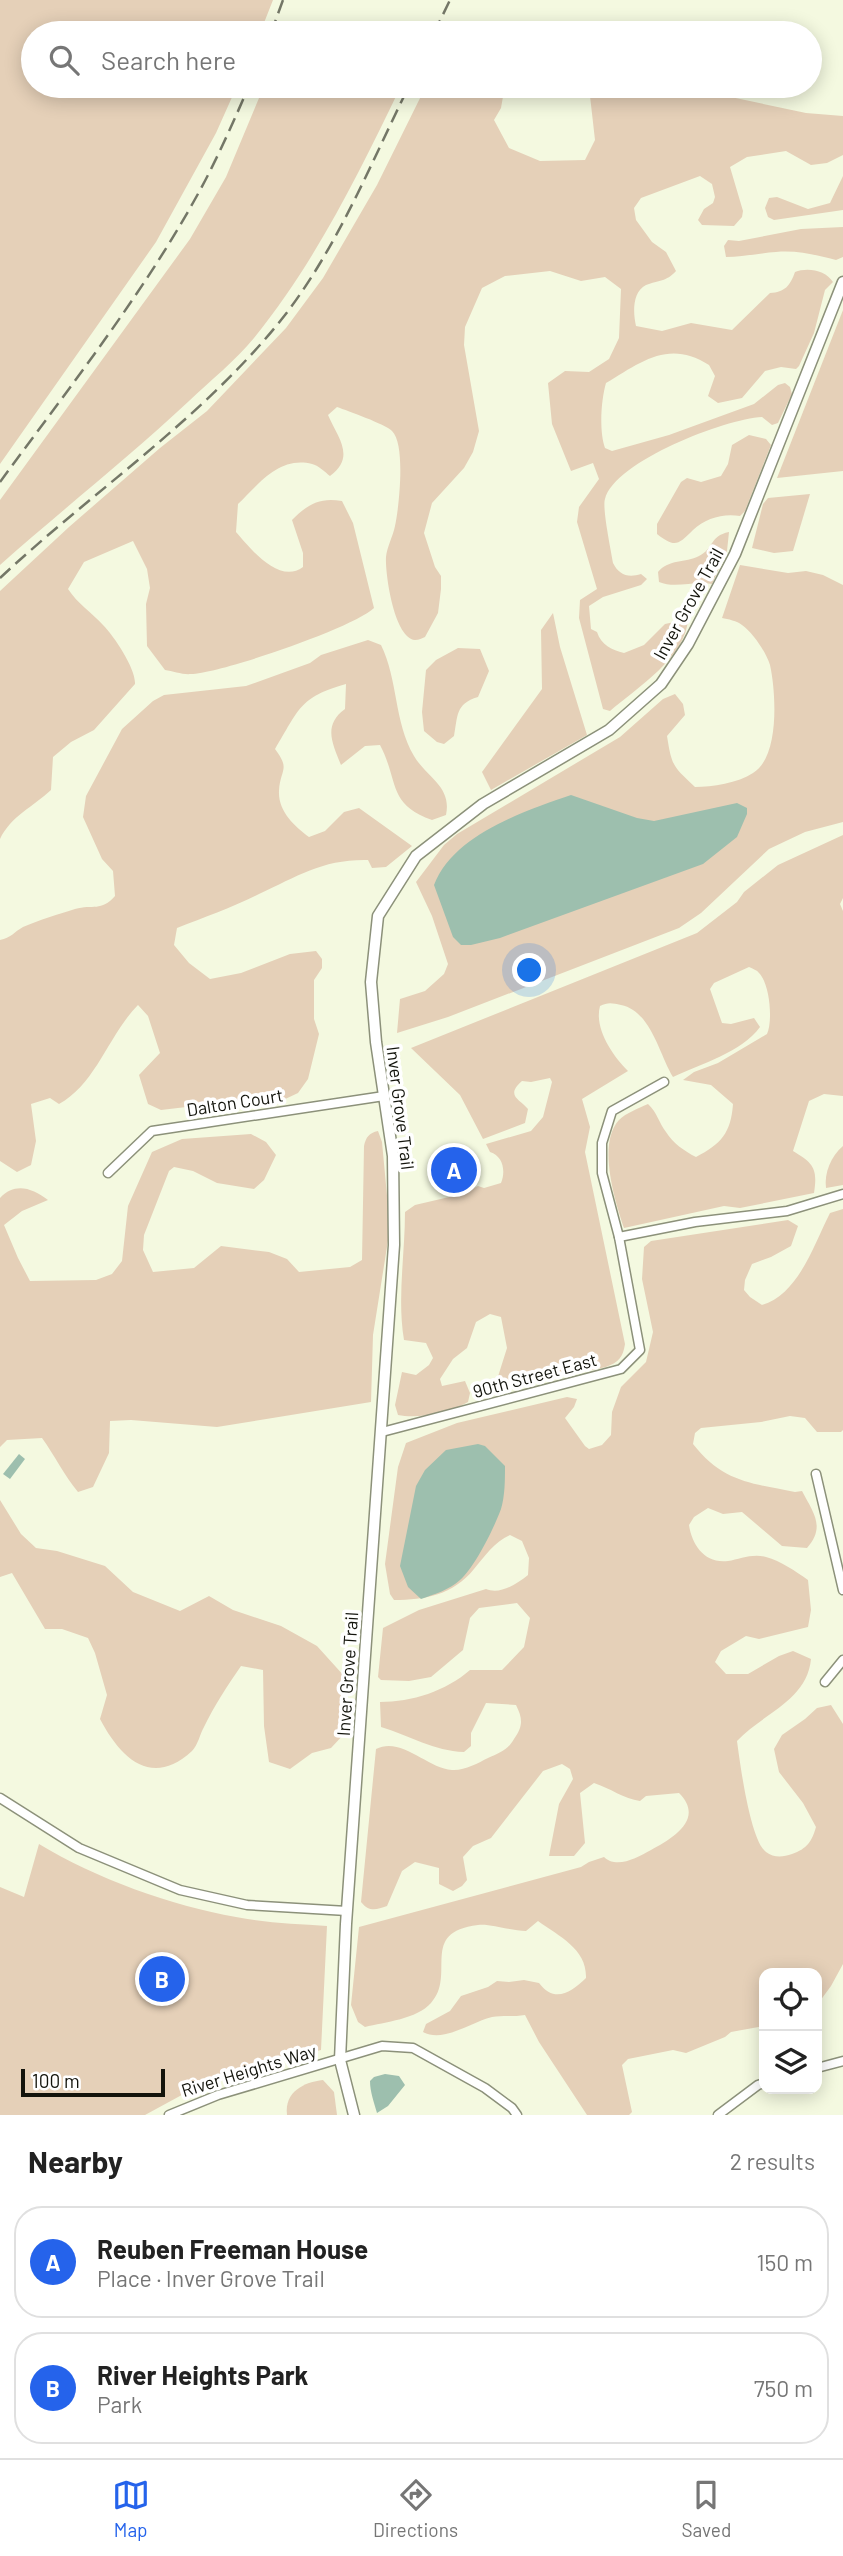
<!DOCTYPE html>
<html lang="en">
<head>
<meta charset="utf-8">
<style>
	:root { --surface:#fff; --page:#f2f2f2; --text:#222; --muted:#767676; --line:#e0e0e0; --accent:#2563eb }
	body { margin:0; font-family:Barlow,sans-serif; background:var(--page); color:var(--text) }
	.controls { position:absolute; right:21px; bottom:21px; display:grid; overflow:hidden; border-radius:14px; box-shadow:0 4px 18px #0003 }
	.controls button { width:63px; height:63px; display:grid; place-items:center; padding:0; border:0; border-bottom:2px solid var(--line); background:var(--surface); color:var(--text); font:35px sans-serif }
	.scale { position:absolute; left:21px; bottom:18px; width:144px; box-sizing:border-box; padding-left:7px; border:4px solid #13140c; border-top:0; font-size:19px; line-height:24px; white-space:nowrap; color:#13140c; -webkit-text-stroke:5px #fff; paint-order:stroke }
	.you { position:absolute; left:530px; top:971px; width:24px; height:24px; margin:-18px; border:5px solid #fff; border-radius:50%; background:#1a73e8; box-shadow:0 0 0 10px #1a73e833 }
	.badge { display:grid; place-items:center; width:46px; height:46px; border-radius:50%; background:var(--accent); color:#fff; font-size:23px; font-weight:700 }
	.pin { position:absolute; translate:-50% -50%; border:4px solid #fff; box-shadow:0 2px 7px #0006 }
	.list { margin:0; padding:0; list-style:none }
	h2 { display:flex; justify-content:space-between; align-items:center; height:91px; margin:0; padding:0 28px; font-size:30px }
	h2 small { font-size:23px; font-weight:400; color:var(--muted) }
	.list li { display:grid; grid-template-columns:46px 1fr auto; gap:21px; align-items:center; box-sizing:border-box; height:112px; margin:0 14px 14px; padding:0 14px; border:2px solid var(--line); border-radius:28px }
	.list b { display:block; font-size:26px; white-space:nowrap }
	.list p { margin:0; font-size:23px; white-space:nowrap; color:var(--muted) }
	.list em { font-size:23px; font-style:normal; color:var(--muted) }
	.icon { flex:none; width:38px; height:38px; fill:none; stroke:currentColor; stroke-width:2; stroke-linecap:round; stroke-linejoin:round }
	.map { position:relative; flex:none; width:843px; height:2115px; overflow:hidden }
	.search { position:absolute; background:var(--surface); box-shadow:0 4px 18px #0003; left:21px; right:21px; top:21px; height:77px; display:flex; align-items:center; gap:18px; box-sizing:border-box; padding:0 24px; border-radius:38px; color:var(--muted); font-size:26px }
	.sheet { height:343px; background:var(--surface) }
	nav { display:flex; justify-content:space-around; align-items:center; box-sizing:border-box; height:98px; border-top:2px solid var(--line); background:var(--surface); font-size:19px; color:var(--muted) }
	nav a { display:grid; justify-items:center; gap:4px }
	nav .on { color:var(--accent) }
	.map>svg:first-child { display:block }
	.green { fill:#e5d0b8 }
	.water { fill:#9dbfae }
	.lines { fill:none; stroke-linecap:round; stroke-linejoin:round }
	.minor-casing { stroke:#8c917a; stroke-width:11 }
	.tertiary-casing { stroke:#8c917a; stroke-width:13 }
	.minor { stroke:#fff; stroke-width:8 }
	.tertiary { stroke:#fff; stroke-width:10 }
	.rail { stroke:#747767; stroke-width:2.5; stroke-dasharray:14 7; stroke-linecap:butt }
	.labels { text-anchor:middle; stroke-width:7; stroke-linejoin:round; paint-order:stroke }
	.street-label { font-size:18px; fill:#13140c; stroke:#fff }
</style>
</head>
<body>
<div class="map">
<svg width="843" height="2115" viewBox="0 0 843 2115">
	<rect width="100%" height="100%" fill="#f4f9e0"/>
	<g class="green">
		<polygon points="0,0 273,0 260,33 33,33 33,86 237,86 216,133 156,242 0,464"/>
		<path d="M264,86H312L317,90L347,94L357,86H401C359,173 315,263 254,338C235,361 210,381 189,401C128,458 62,510 0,565V500L190,239L226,177Z"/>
		<path d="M426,86H495L504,91L501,108L494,120L509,148L540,161L585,160L595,140L590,96L630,86H687L693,89L806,113L843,116V155L827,163L811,165L786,151L747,157L730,167L743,211L742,217L734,226L702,225L698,220L704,209L713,203L715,197L712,184L700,176L641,198L634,208L636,220L652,242L666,252L676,271C666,282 659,280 646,285C632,292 633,313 636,326L662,331L691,323L732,330L770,293C785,292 790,286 795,272C807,267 826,270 833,282L825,290L814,333L799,366L796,369L781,367L765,371L742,398L718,403L708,396L715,376L709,365C669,339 641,362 606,383C601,400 599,431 605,448L612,451L669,435L754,404L778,385L785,383L790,387L792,394L778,423L772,425L762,417C725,419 615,461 605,499C602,508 611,550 613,563C619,575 628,578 641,574L647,579L641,585L603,597L589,606L591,629L597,632C601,645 612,650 624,653L644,645L665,624L688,619C686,657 637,688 610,711L603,709L579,618L580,600L597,589L577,522L579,507L599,479L593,463L571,471L552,424L548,383L565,371L589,372L609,359L619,338L621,289L605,277L581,281L550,271L505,276L482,288L465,327L464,345L479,431L473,452L464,468L432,503L424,533L435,567L441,576V589L438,613L425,637C422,638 419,640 415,640C394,638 385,573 386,557C387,547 393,536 395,526C399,508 406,444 392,431C385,424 348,411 337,407L328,415C338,438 356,457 330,476C325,472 318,465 312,464C279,456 259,484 238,504L236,532C250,548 279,585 303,567V553L292,520C308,504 320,497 342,501L353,523L374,608C353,628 221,673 191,674C183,675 173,671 165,670L147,646L146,604L150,588L147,569L133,541L84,562L68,589C78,604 91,612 103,625C114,636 136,669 135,684L94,730L71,742L53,757L51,790C33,807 11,816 0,839V591L69,527L160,448L207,411L286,328L323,278L377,185Z"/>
		<polygon points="843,176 843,210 774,220 768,217 765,208 769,198 777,197 808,209 830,203"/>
		<path d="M843,227V257L836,260C816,255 797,250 776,252C759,253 743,257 726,257L724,246L728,240L739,241L801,229Z"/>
		<polygon points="843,310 843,471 777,478"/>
		<path d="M749,435L766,439L771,445L745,511L740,516C724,513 705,518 693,530C678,545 675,548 657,534V524L681,482L687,478L701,482L721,476L728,464L732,445Z"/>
		<polygon points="810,494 793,551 774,553 752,548 763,504 768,498"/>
		<path d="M729,532L727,551L712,584C695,580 676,589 659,582L658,572C669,559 685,563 699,556C714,549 709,536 729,532Z"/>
		<path d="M740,565L788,573L806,571L823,575L843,585V822L805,832L769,849L701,913L679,928L448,1017L397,1033L400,999L425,991L444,974L448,964L432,916L416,882L444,845L457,834L620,737L663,699L675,694L683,704L685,715L667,736C672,767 673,766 695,787C712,787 738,783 753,773C780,757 776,692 770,665C766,652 753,633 742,625C737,621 728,619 722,618Z"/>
		<polygon points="553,613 560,647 587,735 491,790 482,772 542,689 541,630"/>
		<path d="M368,640L381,645C398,679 394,722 414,756C427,778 452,786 446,815L432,820C387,804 399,781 380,745L365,746L341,765C332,743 323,725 345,709L346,684C299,697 299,710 275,749C291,770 280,769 279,791C278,811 294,826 309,837L325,831L344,812L359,808L412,846L386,867L372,868L368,860C323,859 298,876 259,894C233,907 205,917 177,928L174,945L189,963L210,979L241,973L290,954L316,951L322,959V968L314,980V1019L319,1034L308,1079L298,1093L281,1101H237L161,1110L148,1104L139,1075L160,1053L148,1016L138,1005C109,1034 96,1084 59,1104L50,1098L31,1104L36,1141L31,1165L17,1172L0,1161V940C11,938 14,932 23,927C39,920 59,914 75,909C93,904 101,912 115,896L113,871L102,859L83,817L86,796L122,729L153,701L164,695L246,686L310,663L321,655Z"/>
		<path d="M458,648L480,649L489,671L478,697C455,704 458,716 454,736L444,744L437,742L424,731L422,712L426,670L436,660Z"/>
		<path d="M843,835V898L840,904L843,911V1096L824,1094L809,1101L793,1151C813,1163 818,1168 814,1193L740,1208L724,1206L624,1228C615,1201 597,1144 619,1120C626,1113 639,1108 648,1104C657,1112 659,1123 666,1132C673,1143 684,1151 696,1157C721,1144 731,1133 733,1104L711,1085L683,1080L694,1072L718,1063L767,1034C773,1021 770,984 759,973C757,970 753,969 749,967L714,983L710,989L722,1023L731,1024L754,1018L760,1027C741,1053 702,1063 673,1077C659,1054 651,1011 621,1005C612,1003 608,1002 600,1006C594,1028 612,1055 628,1071L582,1099L590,1127L585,1152L625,1344C623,1357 619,1362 606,1367L508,1388L495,1386L507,1348L501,1317L490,1314L476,1322L467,1348L453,1359L440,1379L442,1386L465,1381L470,1393L468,1402C450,1413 418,1419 398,1415L395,1405L402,1372L416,1375L429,1365L433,1358L426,1343L404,1340C397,1298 405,1255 405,1212L415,1205L462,1194L478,1186L484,1188L501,1183C506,1171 503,1156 490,1152L486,1144L531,1131L543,1117L552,1082L550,1078L531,1082L522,1081C505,1096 520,1099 528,1109L525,1123L483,1139L460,1095L411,1048L697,933L737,902L744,892L778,865Z"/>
		<path d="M378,1131L382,1142L390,1228L373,1335L371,1402L217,1427L131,1420L110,1421L109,1453L93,1487L78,1492C64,1475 55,1456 42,1438L7,1440L0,1447V1198C15,1182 32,1188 48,1200L22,1211L4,1225L18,1258L30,1281L96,1280L112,1274L122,1261L128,1206L152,1152L182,1139L251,1134L266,1142L276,1155L264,1180L254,1189L217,1183L193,1171L174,1167L169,1171L144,1235L143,1250L153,1272L194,1268L221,1246L269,1252L287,1259L299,1272L350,1267L362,1260L364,1146C366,1137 369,1133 378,1131Z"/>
		<path d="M843,1146V1185L826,1188C824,1173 831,1156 843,1146Z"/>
		<path d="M843,1209V1430L841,1432H817L805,1418L790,1416L761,1422L701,1428L695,1433L693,1444C723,1482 750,1483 795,1492L802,1491C813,1512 826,1527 807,1548L782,1546L742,1512L723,1514L708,1508L694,1517L689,1525C692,1545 705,1564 728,1561C740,1559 753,1553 766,1557C781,1561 795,1571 808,1580L811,1610L808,1627L759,1639L746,1636L721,1651L715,1662L726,1674H748L779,1656L793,1651L811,1659C807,1701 763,1713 737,1741C740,1763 750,1840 766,1852C774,1858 783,1857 792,1854C807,1849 812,1841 816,1827L803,1803L779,1772L774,1749L782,1735L805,1719L817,1708L831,1705L843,1724V1964L831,1986L817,2005V1973H764V2026L731,2032L725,2037L686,2053L673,2050L628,2059L622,2065L632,2112L629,2115H587L539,2042L525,2015C514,2017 502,2015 492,2017C471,2022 444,2043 423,2032L426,2024L450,2011L461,1996L488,1987L497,1981L509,1982L524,1980L539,1983C555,2004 571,1992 586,1978C587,1949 560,1937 538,1921L526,1931C511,1931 489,1923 478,1925C418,1932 457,1975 431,2003C417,2019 385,2022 365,2027L358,2022L351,2005L359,1927L581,1867L589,1862L604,1857C606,1859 611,1862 614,1862C626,1864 640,1856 651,1850C673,1838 705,1819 679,1793L646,1796L640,1801C624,1799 610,1788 594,1783L580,1793L585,1843L574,1856H549L559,1804L573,1779L570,1769L562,1764L543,1771L491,1838L473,1846L463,1857L467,1880L462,1886L453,1891L439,1884V1868L415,1862L402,1871L387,1906C376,1910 369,1912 361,1902L376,1749C401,1736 427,1768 452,1770C464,1771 478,1763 488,1758C499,1753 508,1750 514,1739C523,1726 523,1719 516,1705L486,1703L471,1733V1746L464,1752C434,1751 410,1736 381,1727L380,1702C412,1702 446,1691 470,1670H502L524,1647L530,1618L517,1603L479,1608L470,1618L463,1650L431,1677L409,1681L381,1680L378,1677L383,1628L419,1610L486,1589C500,1595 517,1584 528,1575L529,1558L522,1541L510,1535C494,1542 485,1556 474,1569C453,1595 425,1600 394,1600L390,1594L385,1564L398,1467L406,1443L457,1423L567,1397L577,1399L574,1407L565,1418L585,1446L589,1449L602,1445L611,1435L612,1412L621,1387L646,1362L653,1332L642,1279L644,1247L651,1241L788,1220L798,1226L791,1246L771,1257L752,1264L745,1280L744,1290L750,1297L762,1305C799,1294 814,1244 830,1213Z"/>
		<path d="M0,1500L21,1534L36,1548L57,1551L105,1566L133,1592L180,1611L209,1596L233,1610L281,1626L317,1646L345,1677V1733L331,1748L312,1753L290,1769L269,1762L264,1726L263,1670L241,1666C228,1685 214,1706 204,1727C200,1734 198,1745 192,1751C151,1789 120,1757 100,1719L107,1695L95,1653L88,1638L62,1629H45L12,1573L0,1577Z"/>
		<path d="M39,1844C95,1878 172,1906 236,1917C266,1923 297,1924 327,1926L321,2050L213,2078L145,2115H0V1887L24,1897Z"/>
		<path d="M323,2080L334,2092L337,2115H287C284,2092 304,2082 323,2080Z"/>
	</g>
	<g class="water">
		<path d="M571,795L637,818L654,821L737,803L747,808V814L737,837L703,864L500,938L471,945H461L453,937L434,885C453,835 524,811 571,795Z"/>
		<path d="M478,1444L485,1446L505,1466C505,1480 505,1496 501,1509C494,1528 475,1567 460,1580C449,1590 435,1594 421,1599L408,1587L400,1566L416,1486L425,1470L446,1450Z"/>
		<polygon points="19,1454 25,1459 10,1479 3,1474"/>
		<path d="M385,2074L399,2076L405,2085L388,2106L377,2113C374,2102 370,2092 370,2081L374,2077Z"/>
	</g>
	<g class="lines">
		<defs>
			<g id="minor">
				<polyline points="108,1173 152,1131 384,1096"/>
				<polyline points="619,1237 695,1222 787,1211 843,1194"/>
				<polyline points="382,1432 621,1369 640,1350 619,1237 602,1173 602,1143 612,1111 664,1082"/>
				<polyline points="816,1474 843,1590"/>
				<polyline points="825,1682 843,1660"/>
				<polyline points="0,1798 79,1848 180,1890 247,1905 347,1911"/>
				<polyline points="817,2068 843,2061"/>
				<polyline points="169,2115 218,2095 382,2046 413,2048 485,2088 512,2108 517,2115"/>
				<polyline points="718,2115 758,2085 764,2083"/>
			</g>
			<polyline id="tertiary" points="354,2115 340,2060 346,1924 394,1245 393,1156 376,1042 371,982 378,916 416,856 483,804 609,730 661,684 688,644 735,554 843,282"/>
		</defs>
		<use href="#minor" class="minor-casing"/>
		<use href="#tertiary" class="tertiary-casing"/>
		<use href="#minor" class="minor"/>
		<use href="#tertiary" class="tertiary"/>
		<g class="rail">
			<polyline points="271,33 283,0"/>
			<polyline points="434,33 450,0"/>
			<path d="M0,482C66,392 140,298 194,201C215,164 232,125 249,86"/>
			<path d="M0,578C94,490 205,417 285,315C338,246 371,163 409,86"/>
		</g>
	</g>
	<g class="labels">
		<g class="street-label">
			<text transform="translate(689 604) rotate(-61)" y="6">Inver Grove Trail</text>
			<text transform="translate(235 1103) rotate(-9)" y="6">Dalton Court</text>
			<text transform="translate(400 1108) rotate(83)" y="6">Inver Grove Trail</text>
			<text transform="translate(535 1376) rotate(-15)" y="6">90th Street East</text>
			<text transform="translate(348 1674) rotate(-86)" y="6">Inver Grove Trail</text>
			<text transform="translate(249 2071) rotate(-17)" y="6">River Heights Way</text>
		</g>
	</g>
</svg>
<div class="controls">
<button><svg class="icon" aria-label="locate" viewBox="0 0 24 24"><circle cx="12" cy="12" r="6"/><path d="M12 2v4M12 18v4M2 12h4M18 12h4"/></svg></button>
<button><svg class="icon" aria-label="layers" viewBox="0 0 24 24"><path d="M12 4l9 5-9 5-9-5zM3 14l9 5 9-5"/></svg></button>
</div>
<div class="scale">100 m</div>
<div class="you"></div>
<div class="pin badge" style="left:454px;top:1170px">A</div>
<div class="pin badge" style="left:162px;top:1979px">B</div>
<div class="search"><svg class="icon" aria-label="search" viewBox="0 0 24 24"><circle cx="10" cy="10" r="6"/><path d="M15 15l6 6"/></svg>Search here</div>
</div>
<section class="sheet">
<h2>Nearby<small>2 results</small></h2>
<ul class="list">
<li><span class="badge">A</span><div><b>Reuben Freeman House</b><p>Place · Inver Grove Trail</p></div><em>150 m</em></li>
<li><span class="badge">B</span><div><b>River Heights Park</b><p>Park</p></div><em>750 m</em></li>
</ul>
</section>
<nav>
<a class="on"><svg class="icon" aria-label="map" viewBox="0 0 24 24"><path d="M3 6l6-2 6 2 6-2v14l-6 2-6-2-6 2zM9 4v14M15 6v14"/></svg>Map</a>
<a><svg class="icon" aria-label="directions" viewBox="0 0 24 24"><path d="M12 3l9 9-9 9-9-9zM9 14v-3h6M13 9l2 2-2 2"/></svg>Directions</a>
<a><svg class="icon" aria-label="saved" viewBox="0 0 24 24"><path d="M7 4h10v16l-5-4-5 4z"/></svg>Saved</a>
</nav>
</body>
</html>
